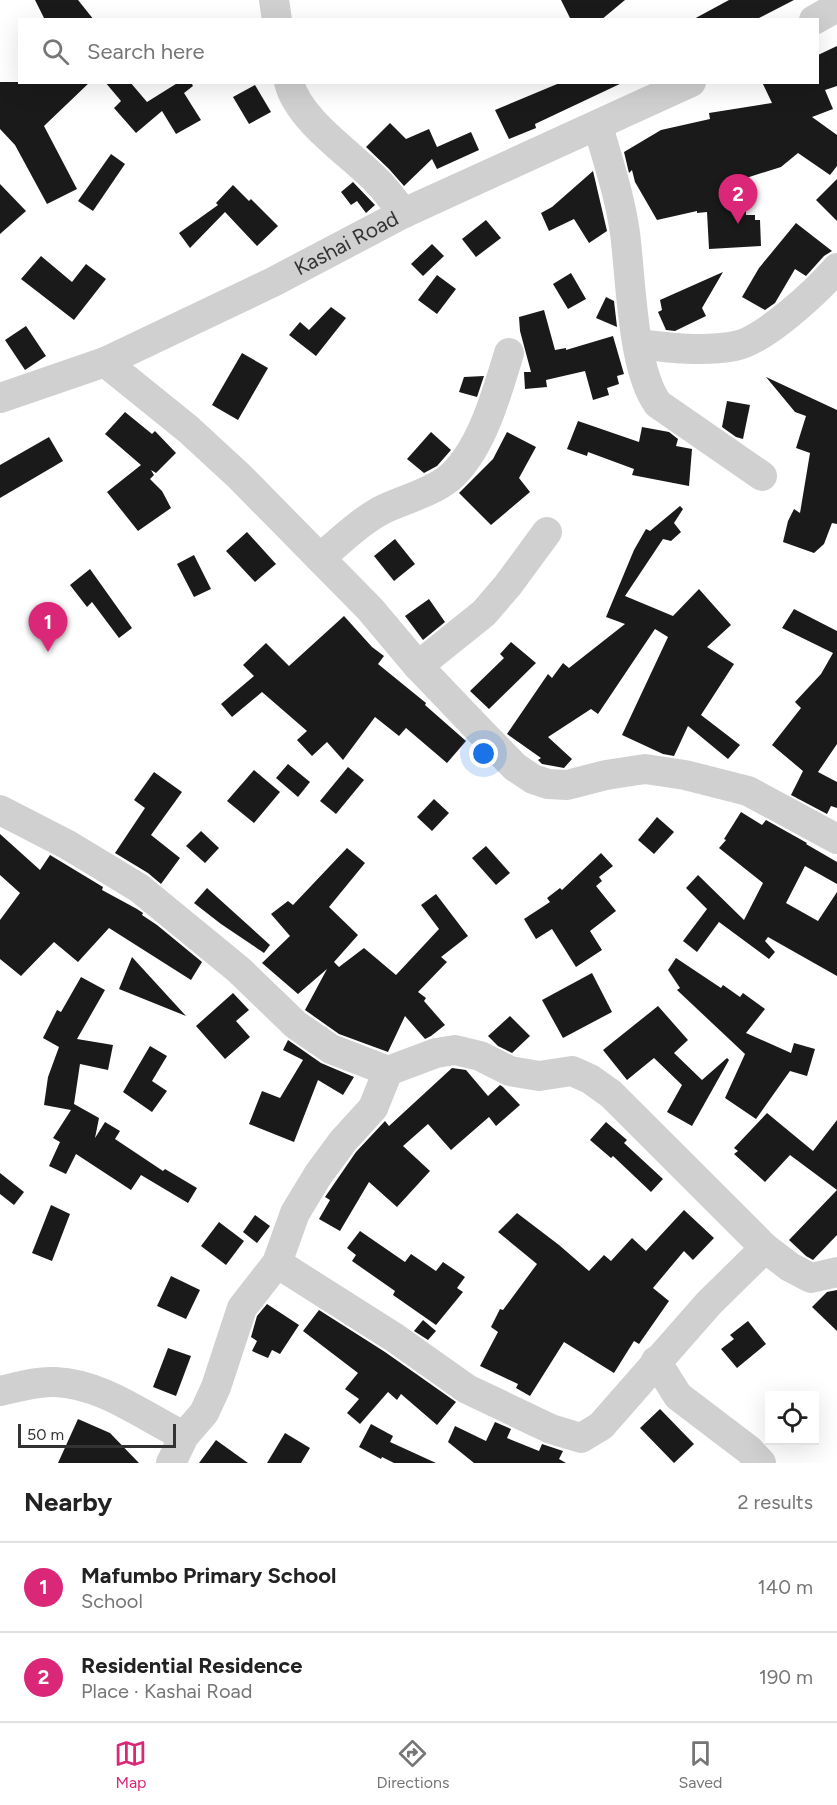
<!DOCTYPE html>
<html lang="en">
<head>
<meta charset="utf-8">
<style>
	:root { --surface:#fff; --page:#f6f6f6; --text:#222; --muted:#767676; --line:#e0e0e0; --accent:#db2777 }
	body { margin:0; font-family:Figtree,sans-serif; background:var(--page); color:var(--text) }
	.controls { position:absolute; right:18px; bottom:18px; display:grid; overflow:hidden; border-radius:0px; box-shadow:0 6px 24px #0002 }
	.controls button { width:54px; height:54px; display:grid; place-items:center; padding:0; border:0; border-bottom:2px solid var(--line); background:var(--surface); color:var(--text); font:30px sans-serif }
	.scale { position:absolute; left:18px; bottom:15px; width:158px; box-sizing:border-box; padding-left:6px; border:3px solid #333; border-top:0; font-size:16px; line-height:21px; white-space:nowrap; color:#333; -webkit-text-stroke:4px #fff; paint-order:stroke }
	.you { position:absolute; left:484px; top:754px; width:21px; height:21px; margin:-15px; border:4px solid #fff; border-radius:50%; background:#1a73e8; box-shadow:0 0 0 9px #1a73e833 }
	.badge { display:grid; place-items:center; width:39px; height:39px; border-radius:50%; background:var(--accent); color:#fff; font-size:20px; font-weight:700 }
	.pin { position:absolute; translate:-50% -50px; filter:drop-shadow(0 2px 3px #0008) }
	.pin::after { content:''; position:absolute; top:32px; width:21px; height:18px; background:inherit; clip-path:polygon(0 0,100% 0,50% 100%) }
	.list { margin:0; padding:0; list-style:none }
	h2 { display:flex; justify-content:space-between; align-items:center; height:78px; margin:0; padding:0 24px; font-size:26px }
	h2 small { font-size:20px; font-weight:400; color:var(--muted) }
	.list li { display:grid; grid-template-columns:39px 1fr auto; gap:18px; align-items:center; box-sizing:border-box; height:90px; padding:0 24px; border-top:2px solid var(--line) }
	.list b { display:block; font-size:22px; white-space:nowrap }
	.list p { margin:0; font-size:20px; white-space:nowrap; color:var(--muted) }
	.list em { font-size:20px; font-style:normal; color:var(--muted) }
	.icon { flex:none; width:33px; height:33px; fill:none; stroke:currentColor; stroke-width:2; stroke-linecap:round; stroke-linejoin:round }
	.map { position:relative; flex:none; width:837px; height:1463px; overflow:hidden }
	.search { position:absolute; background:var(--surface); box-shadow:0 6px 24px #0002; left:18px; right:18px; top:18px; height:66px; display:flex; align-items:center; gap:15px; box-sizing:border-box; padding:0 21px; border-radius:0px; color:var(--muted); font-size:22px }
	.sheet { height:258px; background:var(--surface) }
	nav { display:flex; justify-content:space-around; align-items:center; box-sizing:border-box; height:84px; border-top:2px solid var(--line); background:var(--surface); font-size:16px; color:var(--muted) }
	nav a { display:grid; justify-items:center; gap:3px }
	nav .on { color:var(--accent) }
	.map>svg:first-child { display:block }
	.building { fill:#1a1a1a }
	.lines { fill:none; stroke-linecap:round; stroke-linejoin:round }
	.minor { stroke:#d0d0d0; stroke-width:30 }
	.labels { text-anchor:middle; stroke-width:6; stroke-linejoin:round; paint-order:stroke }
	.street-label { font-size:21px; fill:#333; stroke:#fff }
</style>
</head>
<body>
<div class="map">
<svg width="837" height="1463" viewBox="0 0 837 1463">
	<rect width="100%" height="100%" fill="#fff"/>
	<g class="building">
		<polygon points="35,0 78,0 94,20 45,20"/>
		<polygon points="561,0 625,0 601,20 571,20"/>
		<polygon points="729,0 794,0 755,20 692,20"/>
		<polygon points="837,46 837,86 825,90 833,109 812,117 837,135 837,166 830,175 798,153 781,167 746,178 746,215 755,215 755,220 760,220 761,246 709,249 707,212 697,213 697,211 657,220 635,182 632,170 629,173 624,152 661,130 710,119 709,113 772,103 762,82 818,82 818,55"/>
		<polygon points="0,82 90,82 44,126 77,189 47,204 15,145 0,129"/>
		<polygon points="105,82 130,82 147,102 179,82 191,82 193,86 184,93 201,120 176,134 162,111 136,133 114,108 121,101"/>
		<polygon points="562,82 624,82 535,124 536,128 509,139 495,110"/>
		<polygon points="255,85 271,112 249,124 233,97"/>
		<polygon points="390,123 406,139 429,129 437,147 471,132 479,150 437,169 432,159 404,186 389,169 366,147"/>
		<polygon points="111,154 125,164 93,211 78,201"/>
		<polygon points="593,171 607,231 589,243 574,219 549,231 541,213 552,207"/>
		<polygon points="837,179 837,221 816,200"/>
		<polygon points="353,182 375,205 366,213 357,201 351,205 341,192"/>
		<polygon points="0,184 26,211 0,234"/>
		<polygon points="233,185 249,201 251,199 278,226 257,246 225,212 190,248 179,233 218,205 216,203"/>
		<polygon points="486,220 501,238 476,257 462,239"/>
		<polygon points="796,223 832,251 824,256 806,276 795,269 775,303 765,310 742,297 759,268"/>
		<polygon points="432,244 444,256 423,276 411,264"/>
		<polygon points="41,256 72,282 86,264 106,279 74,320 21,279"/>
		<polygon points="723,272 702,308 706,316 675,331 666,330 658,312 662,310 660,300"/>
		<polygon points="571,273 586,299 568,309 553,284"/>
		<polygon points="437,275 456,289 437,314 418,300"/>
		<polygon points="606,297 614,301 617,327 596,318"/>
		<polygon points="331,307 346,318 316,356 289,335 300,322 309,330"/>
		<polygon points="544,310 555,350 566,348 566,350 613,336 624,374 617,376 619,384 607,388 609,395 593,400 585,371 546,380 547,387 525,389 524,372 531,372 520,331 519,317"/>
		<polygon points="26,326 46,356 25,370 5,340"/>
		<polygon points="242,353 268,368 238,420 212,405"/>
		<polygon points="484,376 477,397 459,392 464,377"/>
		<polygon points="766,377 837,410 837,524 832,523 824,544 814,553 783,542 788,521 794,509 800,513 810,453 796,448 806,416 795,412"/>
		<polygon points="727,401 750,405 743,439 736,437 722,427"/>
		<polygon points="125,412 152,434 155,431 176,453 156,473 151,470 154,475 150,479 162,491 171,508 138,531 107,492 141,465 105,434"/>
		<polygon points="578,421 639,442 642,427 669,432 678,439 676,446 692,449 689,486 632,475 634,469 588,452 587,456 567,449"/>
		<polygon points="431,432 451,450 437,466 424,473 407,459"/>
		<polygon points="507,432 536,447 519,478 530,492 491,525 459,493 493,459"/>
		<polygon points="49,437 63,461 0,498 0,465"/>
		<polygon points="680,506 683,509 674,523 681,532 671,541 663,539 625,596 673,616 699,589 731,625 707,647 734,664 701,715 740,745 728,759 688,726 674,756 663,754 622,735 668,637 655,629 598,714 591,709 548,737 572,759 564,768 542,764 538,760 541,758 507,734 548,674 552,678 563,663 569,668 625,624 606,617 634,550 646,529 650,531"/>
		<polygon points="247,532 276,564 255,582 226,551"/>
		<polygon points="395,539 415,564 394,581 374,556"/>
		<polygon points="194,555 211,589 194,597 177,564"/>
		<polygon points="90,569 132,628 119,638 92,602 87,607 70,585"/>
		<polygon points="429,599 445,622 423,640 405,616"/>
		<polygon points="794,609 837,631 837,744 818,772 837,782 837,808 831,806 827,814 791,795 803,771 772,745 801,708 795,702 821,674 833,653 782,628"/>
		<polygon points="344,616 372,647 384,656 378,664 426,703 425,705 466,741 447,763 406,728 399,736 375,717 343,760 327,742 312,756 297,740 307,731 262,692 232,717 221,704 254,676 243,665 266,643 289,666"/>
		<polygon points="511,642 536,663 489,709 470,691 504,658 500,654"/>
		<polygon points="288,764 310,782 298,797 276,778"/>
		<polygon points="348,767 364,780 336,814 320,801"/>
		<polygon points="254,770 280,792 254,823 227,801"/>
		<polygon points="154,772 182,792 151,835 180,858 161,884 148,873 115,853 145,808 134,800"/>
		<polygon points="434,799 449,813 432,831 417,817"/>
		<polygon points="741,812 762,825 766,820 807,843 806,844 837,862 837,884 805,866 786,903 818,921 837,892 837,976 768,937 765,941 775,952 769,959 719,922 697,952 683,941 707,909 686,888 698,875 744,920 763,883 719,848 726,840 724,839"/>
		<polygon points="657,817 674,832 654,854 638,840"/>
		<polygon points="201,831 219,848 205,863 186,846"/>
		<polygon points="0,834 40,870 50,855 103,887 102,890 137,909 143,913 142,915 157,925 202,962 191,980 109,928 78,962 54,942 21,976 0,959 0,920 20,893 0,875"/>
		<polygon points="486,846 510,873 496,885 472,858"/>
		<polygon points="347,848 365,863 329,907 358,935 334,962 339,967 364,948 396,975 439,929 421,905 436,894 468,936 441,957 447,962 418,992 426,998 424,1001 445,1025 431,1036 425,1039 405,1016 388,1052 339,1034 305,1010 327,969 298,994 262,963 290,936 271,914 288,901 293,905"/>
		<polygon points="601,853 613,866 599,877 602,881 596,886 616,911 590,931 602,950 576,967 552,929 536,939 524,919 550,902 547,898 560,888 562,890"/>
		<polygon points="207,888 270,945 264,953 221,924 194,903"/>
		<polygon points="132,957 186,1016 119,989"/>
		<polygon points="676,958 721,988 723,985 740,997 743,993 765,1009 746,1033 791,1053 794,1043 815,1049 807,1076 790,1071 756,1119 725,1098 745,1054 677,990 680,988 668,970"/>
		<polygon points="592,973 612,1012 563,1038 542,1000"/>
		<polygon points="81,977 105,990 77,1039 113,1045 108,1070 80,1064 74,1104 99,1118 95,1138 105,1122 120,1131 115,1139 163,1171 165,1169 197,1188 188,1203 141,1175 131,1190 76,1154 66,1174 49,1166 60,1142 53,1138 71,1110 44,1105 48,1077 59,1047 43,1038 57,1010 61,1012"/>
		<polygon points="233,993 249,1010 236,1021 250,1037 225,1059 196,1026"/>
		<polygon points="658,1006 688,1040 674,1053 702,1080 727,1058 729,1060 692,1126 667,1112 682,1085 654,1058 627,1080 603,1050"/>
		<polygon points="510,1016 530,1036 512,1053 498,1046 488,1036"/>
		<polygon points="288,1040 321,1063 354,1077 343,1095 318,1080 294,1142 249,1124 262,1091 280,1098 303,1060 283,1050"/>
		<polygon points="150,1046 167,1056 152,1081 167,1091 152,1112 123,1092"/>
		<polygon points="452,1068 466,1070 488,1096 500,1085 503,1087 520,1105 496,1126 489,1117 451,1150 428,1124 403,1146 430,1171 397,1207 369,1182 340,1231 319,1219 330,1200 325,1197 356,1152 385,1121 389,1126"/>
		<polygon points="767,1113 813,1151 837,1120 837,1190 790,1155 765,1182 734,1154 738,1151 734,1148"/>
		<polygon points="606,1122 627,1140 624,1143 663,1179 651,1192 613,1156 611,1158 590,1140"/>
		<polygon points="0,1173 24,1192 14,1205 0,1194"/>
		<polygon points="837,1190 837,1235 813,1260 806,1256 789,1240"/>
		<polygon points="51,1205 70,1214 52,1261 32,1253"/>
		<polygon points="684,1210 714,1238 693,1260 684,1251 653,1288 669,1301 639,1344 634,1341 614,1373 564,1342 530,1396 516,1388 518,1384 480,1366 498,1332 491,1327 500,1309 503,1310 537,1264 498,1232 517,1213 559,1245 589,1271 604,1255 611,1261 632,1238 646,1251"/>
		<polygon points="255,1215 270,1226 257,1243 243,1232"/>
		<polygon points="219,1222 244,1241 226,1265 201,1246"/>
		<polygon points="360,1231 405,1262 411,1254 436,1271 443,1262 465,1277 457,1288 463,1292 436,1325 393,1295 395,1291 352,1261 356,1255 347,1248"/>
		<polygon points="171,1276 200,1290 186,1319 157,1306"/>
		<polygon points="837,1290 837,1331 812,1307 827,1292"/>
		<polygon points="267,1304 299,1325 280,1354 272,1350 268,1358 252,1351 257,1341 251,1337 257,1316"/>
		<polygon points="319,1310 385,1352 456,1402 437,1425 401,1394 397,1400 388,1392 360,1424 347,1413 359,1399 345,1389 358,1373 303,1331"/>
		<polygon points="423,1320 436,1331 428,1340 414,1331"/>
		<polygon points="748,1321 766,1344 737,1368 721,1349 734,1339 730,1335"/>
		<polygon points="168,1348 191,1356 176,1396 153,1387"/>
		<polygon points="660,1409 694,1444 674,1463 640,1428"/>
		<polygon points="78,1419 110,1433 139,1463 58,1463"/>
		<polygon points="495,1422 511,1429 507,1438 539,1451 542,1444 563,1451 559,1459 566,1463 474,1463 448,1442 455,1426 486,1441"/>
		<polygon points="371,1424 393,1436 390,1442 436,1463 394,1463 382,1457 381,1459 359,1447"/>
		<polygon points="285,1433 310,1448 301,1463 267,1463"/>
		<polygon points="216,1440 248,1463 199,1463"/>
	</g>
	<g class="lines">
		<g class="minor">
			<polyline points="274,0 277,20"/>
			<polyline points="814,20 837,7"/>
			<path d="M289,82C298,120 351,154 377,181C387,191 395,203 404,213"/>
			<path d="M598,126C608,161 620,197 625,233C631,279 632,369 658,404L762,476"/>
			<path d="M638,344C670,348 704,352 735,346C765,340 817,291 837,268"/>
			<polyline points="105,362 188,429 239,476 370,609 418,666 480,731 515,767 533,779 548,784 567,785 606,775 645,769 685,775 748,791 837,839"/>
			<path id="s1" d="M0,398L105,362L273,282L404,213L691,82"/>
			<path d="M320,558C341,541 361,520 386,508C405,499 430,493 448,479C481,452 497,393 509,353"/>
			<polyline points="418,666 484,613 508,585 547,532"/>
			<polyline points="0,810 68,845 139,888 239,970 296,1025 331,1049 388,1071 436,1053 455,1050 480,1056 510,1071 539,1076 572,1071 590,1079 611,1094 765,1248 790,1267 811,1278 837,1272"/>
			<polyline points="277,1263 395,1338 467,1389 551,1429 581,1438 601,1426 709,1303 765,1248"/>
			<polyline points="656,1361 678,1396 749,1450 761,1463"/>
			<path d="M0,1391C18,1387 37,1381 55,1382C103,1384 143,1416 184,1436"/>
			<polyline points="171,1463 184,1436 204,1413 216,1387 242,1308 277,1263 295,1213 318,1175 343,1141 373,1108 388,1071"/>
		</g>
	</g>
	<g class="labels">
		<g class="street-label">
			<text dy="7" stroke="none"><textPath href="#s1" startOffset="380">Kashai Road</textPath></text>
		</g>
	</g>
</svg>
<div class="controls">
<button><svg class="icon" aria-label="locate" viewBox="0 0 24 24"><circle cx="12" cy="12" r="6"/><path d="M12 2v4M12 18v4M2 12h4M18 12h4"/></svg></button>
</div>
<div class="scale">50 m</div>
<div class="you"></div>
<div class="pin badge" style="left:48px;top:652px">1</div>
<div class="pin badge" style="left:738px;top:224px">2</div>
<div class="search"><svg class="icon" aria-label="search" viewBox="0 0 24 24"><circle cx="10" cy="10" r="6"/><path d="M15 15l6 6"/></svg>Search here</div>
</div>
<section class="sheet">
<h2>Nearby<small>2 results</small></h2>
<ul class="list">
<li><span class="badge">1</span><div><b>Mafumbo Primary School</b><p>School</p></div><em>140 m</em></li>
<li><span class="badge">2</span><div><b>Residential Residence</b><p>Place · Kashai Road</p></div><em>190 m</em></li>
</ul>
</section>
<nav>
<a class="on"><svg class="icon" aria-label="map" viewBox="0 0 24 24"><path d="M3 6l6-2 6 2 6-2v14l-6 2-6-2-6 2zM9 4v14M15 6v14"/></svg>Map</a>
<a><svg class="icon" aria-label="directions" viewBox="0 0 24 24"><path d="M12 3l9 9-9 9-9-9zM9 14v-3h6M13 9l2 2-2 2"/></svg>Directions</a>
<a><svg class="icon" aria-label="saved" viewBox="0 0 24 24"><path d="M7 4h10v16l-5-4-5 4z"/></svg>Saved</a>
</nav>
</body>
</html>
